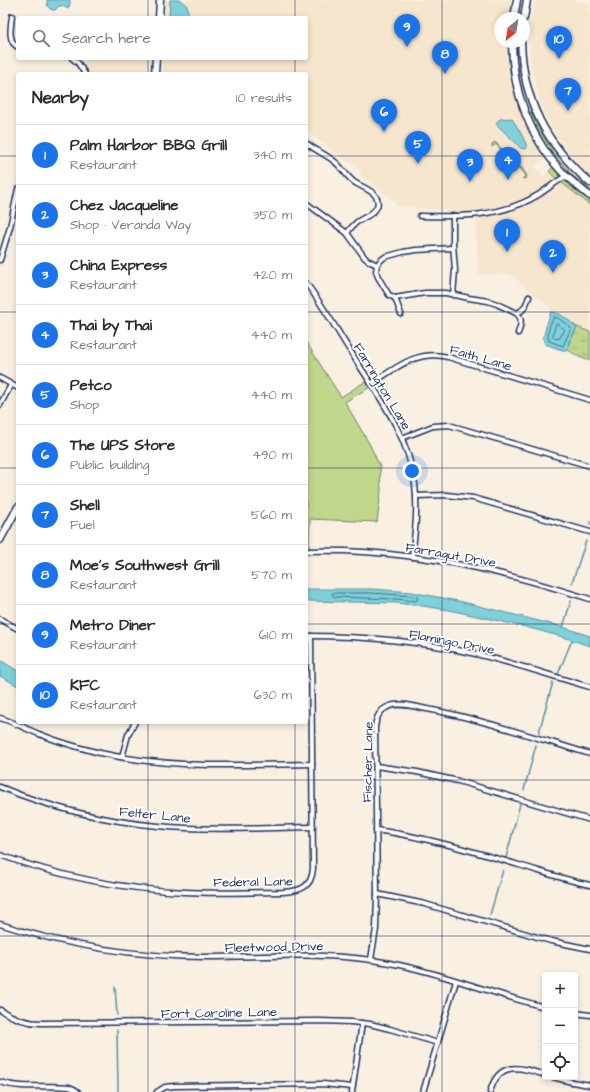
<!DOCTYPE html>
<html lang="en">
<head>
<meta charset="utf-8">
<style>
	:root { --surface:#fff; --page:#f2f2f3; --text:#2b2b33; --muted:#7c7c81; --line:#e1e1e2; --accent:#1a73e8 }
	body { margin:0; font-family:"Architects Daughter",sans-serif; background:var(--page); color:var(--text) }
	.controls { position:absolute; right:12px; bottom:12px; display:grid; overflow:hidden; border-radius:4px; box-shadow:0 2px 6px #0003 }
	.controls button { width:36px; height:36px; display:grid; place-items:center; padding:0; border:0; border-bottom:1px solid var(--line); background:var(--surface); color:var(--text); font:20px sans-serif }
	.compass { position:absolute; left:494px; top:12px; width:36px; height:36px; border-radius:50%; background:var(--surface); box-shadow:0 2px 6px #0003; rotate:210deg }
	.you { position:absolute; left:412px; top:471px; width:14px; height:14px; margin:-10px; border:3px solid #fff; border-radius:50%; background:#1a73e8; box-shadow:0 0 0 6px #1a73e833 }
	.badge { display:grid; place-items:center; width:26px; height:26px; border-radius:50%; background:var(--accent); color:#fff; font-size:13px; font-weight:700 }
	.pin { position:absolute; translate:-50% -33px; filter:drop-shadow(0 1px 2px #0008) }
	.pin::after { content:''; position:absolute; top:21px; width:14px; height:12px; background:inherit; clip-path:polygon(0 0,100% 0,50% 100%) }
	.list { margin:0; padding:0; list-style:none }
	h2 { display:flex; justify-content:space-between; align-items:center; height:52px; margin:0; padding:0 16px; font-size:17px }
	h2 small { font-size:13px; font-weight:400; color:var(--muted) }
	.list li { display:grid; grid-template-columns:26px 1fr auto; gap:12px; align-items:center; box-sizing:border-box; height:60px; padding:0 16px; border-top:1px solid var(--line) }
	.list b { display:block; font-size:15px; white-space:nowrap }
	.list p { margin:0; font-size:13px; white-space:nowrap; color:var(--muted) }
	.list em { font-size:13px; font-style:normal; color:var(--muted) }
	.icon { flex:none; width:22px; height:22px; fill:none; stroke:currentColor; stroke-width:2; stroke-linecap:round; stroke-linejoin:round }
	.map { position:relative; flex:none; width:590px; height:1092px; overflow:hidden }
	.search { position:absolute; background:var(--surface); box-shadow:0 2px 6px #0003; left:16px; top:16px; width:292px; height:44px; display:flex; align-items:center; gap:10px; box-sizing:border-box; padding:0 14px; border-radius:4px; color:var(--muted); font-size:15px }
	.panel { position:absolute; background:var(--surface); box-shadow:0 2px 6px #0003; left:16px; top:72px; width:292px; height:652px; border-radius:4px }
	.map>svg:first-child { display:block }
	.built { fill:#f6e6ce }
	.grass { fill:url(#grass-dots); stroke:#6e8274 }
	.forest { fill:url(#forest-firs); stroke:#6e8274 }
	.wetland { fill:url(#wetland-marsh); stroke:#6e8274 }
	.park { fill:#c0d68b; stroke:#6e8274 }
	.water { fill:#7fd0d8; stroke:#5790a7 }
	.lines { fill:none; stroke-linecap:round; stroke-linejoin:round }
	.shore { stroke:#436f8f; stroke-width:1 }
	.stream { stroke:#5790a7; stroke-width:1.5 }
	.street-casing { stroke:#1b2f5e; stroke-width:7 }
	.secondary-casing { stroke:#1b2f5e; stroke-width:9 }
	.street { stroke:#fff; stroke-width:4 }
	.secondary { stroke:#fff; stroke-width:6 }
	.grid { fill:none; stroke:#1b2f5e; stroke-width:1; stroke-opacity:0.55 }
	.labels { text-anchor:middle; stroke-width:3.5; stroke-linejoin:round; paint-order:stroke }
	.street-label { font-size:13px; fill:#1b2f5e; stroke:#fff }
</style>
</head>
<body>
<div class="map">
<svg width="590" height="1092" viewBox="0 0 590 1092">
	<defs>
		<pattern id="grass-dots" width="8" height="8" patternUnits="userSpaceOnUse"><rect width="8" height="8" fill="#c0d68b"/><path d="M2 2h.1M6 6h.1" fill="none" stroke="#a4b87a" stroke-width="1.8" stroke-linecap="round"/></pattern>
		<pattern id="forest-firs" width="22" height="20" patternUnits="userSpaceOnUse"><rect width="22" height="20" fill="#c0d68b"/><path d="M5 1l3.5 6h-7zM16 11l3.5 6h-7z" fill="#a4b87a"/></pattern>
		<pattern id="wetland-marsh" width="20" height="14" patternUnits="userSpaceOnUse"><rect width="20" height="14" fill="#c0d68b"/><path d="M1 5h8M5 5V1M11 12h8M15 12V8" fill="none" stroke="#a4b87a"/></pattern>
	</defs>
	<rect width="100%" height="100%" fill="#faf0e2"/>
	<filter id="ink" filterUnits="userSpaceOnUse"><feTurbulence type="fractalNoise" baseFrequency=".025" numOctaves="2"/><feDisplacementMap in="SourceGraphic" scale="8" xChannelSelector="R" yChannelSelector="G"/><feConvolveMatrix kernelMatrix="1 2 1 2 8 2 1 2 1" color-interpolation-filters="sRGB"/></filter>
	<g filter="url(#ink)">
		<g class="built">
			<polygon points="166,0 514,0 509,18 500,18 500,42 507,42 509,63 512,85 521,112 533,137 546,158 535,166 543,176 549,171 553,176 590,205 590,332 577,327 560,314 551,312 547,305 510,274 478,275 475,213 396,206 396,202 362,177 359,169 306,132 306,74 162,74 163,58 306,58 306,18 165,18"/>
			<polygon points="535,0 573,0 590,4 590,176 573,158 559,140 547,119 540,101 531,65 530,49 532,14"/>
			<rect x="85" y="58" width="67" height="16"/>
		</g>
		<g class="grass">
			<path d="M529,112H531L541,133L555,155L573,176L590,189V192C565,172 538,143 529,112Z"/>
			<polygon points="553,167 590,199 590,205 553,176 549,171"/>
		</g>
		<polygon class="forest" points="494,142 496,143 522,168 527,176 526,179 523,179 523,178 526,176 520,168 516,169 518,165 504,152 501,155 499,153 501,150 496,144 492,147 492,144"/>
		<polygon class="wetland" points="577,327 590,332 590,361 579,357 568,350 569,342"/>
		<polygon class="park" points="306,342 341,397 366,381 370,387 345,402 370,445 380,467 381,491 377,522 310,519 309,549 306,550"/>
		<g class="water">
			<path d="M47,0H70V4L68,9L63,6H59L55,10H53C48,9 47,5 47,0Z"/>
			<polygon points="170,0 180,0 187,6 189,18 169,18"/>
			<path d="M511,118C514,120 526,142 527,147L526,149C521,149 519,148 517,144L496,124C498,117 505,119 511,118Z"/>
			<polygon points="551,312 560,314 577,327 569,342 568,350 562,350 545,344 543,338 547,323"/>
			<polygon points="306,589 372,589 412,592 463,602 563,627 590,636 590,646 566,638 526,627 449,610 422,606 396,603 306,601"/>
			<polygon points="0,660 18,671 18,686 0,676"/>
		</g>
		<g class="lines">
			<g class="shore">
				<path d="M554,317L558,318L571,328L563,346L549,341C546,335 550,323 554,317Z"/>
				<polygon points="556,324 558,324 565,330 559,339 554,338 553,336"/>
				<polygon points="333,593 372,593 411,596 417,597 418,599 416,601 396,599 334,597 332,595"/>
			</g>
			<g class="stream">
				<polyline points="590,524 590,522"/>
				<polyline points="572,583 586,541"/>
				<polyline points="563,627 571,601"/>
				<polyline points="558,674 572,640"/>
				<polyline points="539,732 553,682"/>
				<polyline points="524,790 536,745"/>
				<polyline points="506,858 520,804"/>
				<polyline points="490,915 503,870"/>
				<polyline points="115,987 117,1015"/>
				<polyline points="117,1030 118,1092"/>
			</g>
			<defs>
				<g id="street">
					<path d="M12,16C11,26 7,42 18,47"/>
					<polyline points="72,58 78,63 85,74"/>
					<path d="M306,143C315,150 325,154 334,161C342,167 346,176 354,182C362,188 382,192 377,207C373,215 364,217 357,222C353,225 350,229 347,233"/>
					<polyline points="306,203 347,233 365,258 369,261 377,265 376,271 378,277 389,295 395,298 401,314"/>
					<path d="M420,216C460,217 502,217 538,195C547,189 556,182 566,176"/>
					<polyline points="453,217 453,244 455,270 453,295"/>
					<polyline points="0,260 10,227 18,189"/>
					<polyline points="377,265 381,260 385,257 403,252 416,250 453,248"/>
					<path d="M306,283C324,307 338,332 354,357C380,398 408,435 415,484C418,509 415,533 412,557"/>
					<polyline points="395,298 425,293 446,293 469,298 488,301 497,304 516,313"/>
					<path d="M518,333C521,325 523,318 516,313C525,311 526,304 529,297"/>
					<polyline points="0,378 18,388"/>
					<path d="M371,384C396,368 417,349 448,357L590,400"/>
					<polyline points="0,405 11,385"/>
					<polyline points="402,438 433,426 449,425 590,466"/>
					<polyline points="416,496 447,495 473,498 590,532"/>
					<path d="M306,551C372,549 438,558 502,574C532,581 561,590 590,599"/>
					<polyline points="0,619 18,629"/>
					<path d="M306,636C363,636 420,641 476,654C514,663 552,676 590,687"/>
					<path d="M0,718C14,722 26,729 39,734C59,742 80,748 100,753C170,769 241,765 312,764"/>
					<polyline points="122,757 128,735 135,722"/>
					<polyline points="376,766 417,772 458,781 590,820"/>
					<path d="M0,787C51,808 103,821 158,826C208,831 262,828 313,827"/>
					<path d="M376,830C425,837 472,851 519,865C543,872 566,880 590,885"/>
					<path d="M0,855C61,877 121,889 185,892C217,894 250,892 283,892C300,891 312,888 313,868L311,636"/>
					<polyline points="377,894 425,904 551,941 590,949"/>
					<path d="M0,924C67,946 137,957 208,957C256,957 307,953 355,958C421,964 481,991 545,1007"/>
					<path d="M371,959L376,929L377,894L375,727C376,717 381,709 390,706C401,702 416,707 427,709C482,719 536,738 590,754"/>
					<path d="M0,1010C13,1018 26,1023 41,1023L320,1021L351,1022L370,1024L390,1029L438,1043"/>
					<polyline points="575,1013 590,1015"/>
					<polyline points="553,1077 572,1082 590,1085"/>
					<path d="M0,1082C23,1090 46,1084 69,1087L74,1089L78,1092"/>
					<polyline points="157,1092 165,1087 174,1086 323,1084 352,1087"/>
					<polyline points="352,1092 362,1023"/>
					<polyline points="423,1092 456,981"/>
					<path d="M490,1092C499,1060 520,1067 545,1075"/>
				</g>
				<g id="secondary">
					<polyline points="159,18 160,0"/>
					<polyline points="514,18 517,0"/>
					<polyline points="524,18 527,0"/>
					<path d="M512,42C512,92 531,141 566,176C574,183 582,190 590,196"/>
					<path d="M521,42C523,101 546,144 590,183"/>
					<polyline points="155,74 156,58"/>
					<polyline points="0,540 18,507"/>
				</g>
			</defs>
			<use href="#street" class="street-casing"/>
			<use href="#secondary" class="secondary-casing"/>
			<use href="#street" class="street"/>
			<use href="#secondary" class="secondary"/>
		</g>
	</g>
	<path class="grid" d="M148,0V18M295,0V18M442,0V1092M148,58V74M295,58V74M0,156H18M306,156H590M0,312H18M306,312H590M0,468H18M306,468H590M0,624H18M306,624H590M148,722V1092M295,722V1092M0,780H590M0,936H590"/>
	<g class="labels">
		<g class="street-label">
			<text transform="translate(481 357) rotate(16)" y="5">Faith Lane</text>
			<text transform="translate(383 386) rotate(59)" y="5">Farrington Lane</text>
			<text transform="translate(451 554) rotate(10)" y="5">Farragut Drive</text>
			<text transform="translate(452 641) rotate(11)" y="5">Flamingo Drive</text>
			<text transform="translate(367 762) rotate(-89)" y="5">Fischer Lane</text>
			<text transform="translate(155 814) rotate(6)" y="5">Felter Lane</text>
			<text transform="translate(253 881) rotate(-1)" y="5">Federal Lane</text>
			<text transform="translate(274 946) rotate(-1)" y="5">Fleetwood Drive</text>
			<text transform="translate(219 1012) rotate(-1)" y="5">Fort Caroline Lane</text>
		</g>
	</g>
</svg>
<div class="controls">
<button>+</button>
<button>−</button>
<button><svg class="icon" aria-label="locate" viewBox="0 0 24 24"><circle cx="12" cy="12" r="6"/><path d="M12 2v4M12 18v4M2 12h4M18 12h4"/></svg></button>
</div>
<svg class="compass" viewBox="-18 -18 36 36"><path d="M0-13l5 13h-10z" fill="#e53935"/><path d="M0 13l5-13h-10z" fill="#7c7c81"/></svg>
<div class="you"></div>
<div class="pin badge" style="left:507px;top:252px">1</div>
<div class="pin badge" style="left:553px;top:273px">2</div>
<div class="pin badge" style="left:470px;top:182px">3</div>
<div class="pin badge" style="left:508px;top:180px">4</div>
<div class="pin badge" style="left:418px;top:164px">5</div>
<div class="pin badge" style="left:384px;top:132px">6</div>
<div class="pin badge" style="left:568px;top:111px">7</div>
<div class="pin badge" style="left:445px;top:74px">8</div>
<div class="pin badge" style="left:407px;top:47px">9</div>
<div class="pin badge" style="left:559px;top:59px">10</div>
<div class="search"><svg class="icon" aria-label="search" viewBox="0 0 24 24"><circle cx="10" cy="10" r="6"/><path d="M15 15l6 6"/></svg>Search here</div>
<section class="panel">
<h2>Nearby<small>10 results</small></h2>
<ul class="list">
<li><span class="badge">1</span><div><b>Palm Harbor BBQ Grill</b><p>Restaurant</p></div><em>340 m</em></li>
<li><span class="badge">2</span><div><b>Chez Jacqueline</b><p>Shop · Veranda Way</p></div><em>350 m</em></li>
<li><span class="badge">3</span><div><b>China Express</b><p>Restaurant</p></div><em>420 m</em></li>
<li><span class="badge">4</span><div><b>Thai by Thai</b><p>Restaurant</p></div><em>440 m</em></li>
<li><span class="badge">5</span><div><b>Petco</b><p>Shop</p></div><em>440 m</em></li>
<li><span class="badge">6</span><div><b>The UPS Store</b><p>Public building</p></div><em>490 m</em></li>
<li><span class="badge">7</span><div><b>Shell</b><p>Fuel</p></div><em>560 m</em></li>
<li><span class="badge">8</span><div><b>Moe's Southwest Grill</b><p>Restaurant</p></div><em>570 m</em></li>
<li><span class="badge">9</span><div><b>Metro Diner</b><p>Restaurant</p></div><em>610 m</em></li>
<li><span class="badge">10</span><div><b>KFC</b><p>Restaurant</p></div><em>630 m</em></li>
</ul>
</section>
</div>
</body>
</html>
